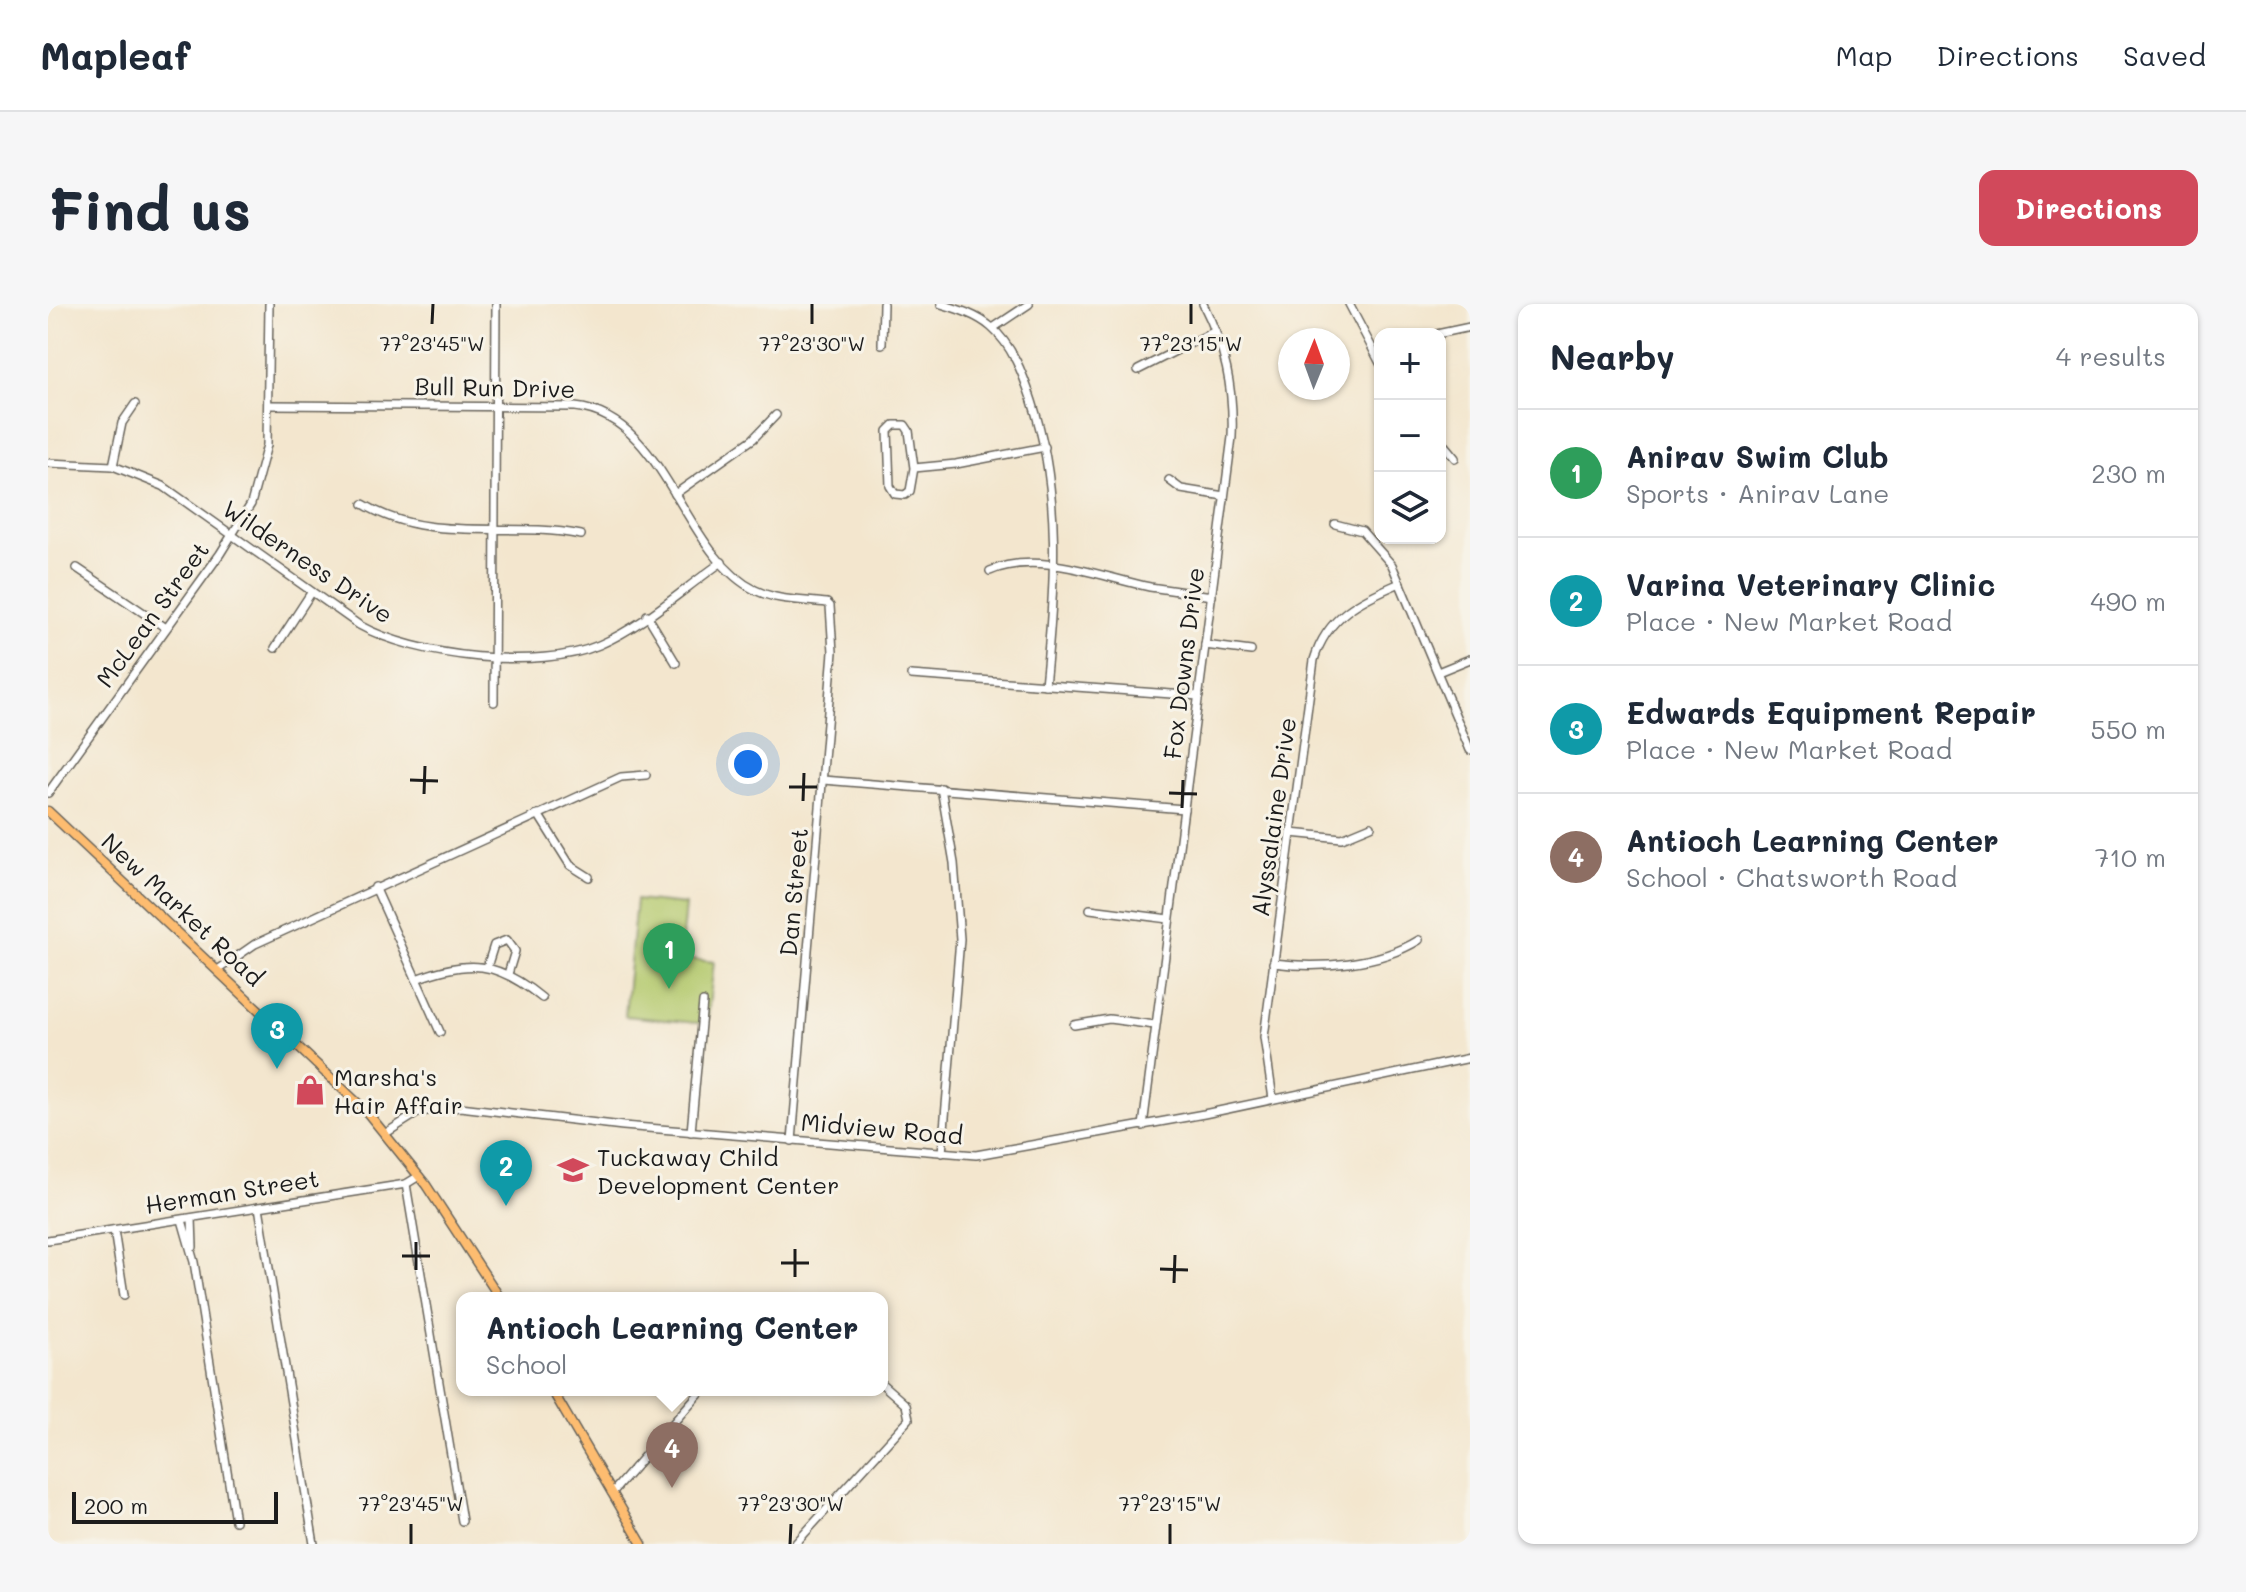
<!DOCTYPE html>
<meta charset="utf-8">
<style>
:root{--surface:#fff;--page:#f6f6f7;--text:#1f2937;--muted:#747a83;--line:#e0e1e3;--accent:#d1495b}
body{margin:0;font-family:Mali,sans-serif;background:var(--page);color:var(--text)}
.controls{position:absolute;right:24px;top:24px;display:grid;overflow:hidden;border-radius:16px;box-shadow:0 2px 6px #0004}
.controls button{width:72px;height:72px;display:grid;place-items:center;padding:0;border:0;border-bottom:2px solid var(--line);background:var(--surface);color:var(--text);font:40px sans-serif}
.compass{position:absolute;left:1230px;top:24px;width:72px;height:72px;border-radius:50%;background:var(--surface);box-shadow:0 2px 6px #0004;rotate:1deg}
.scale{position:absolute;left:24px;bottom:20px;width:206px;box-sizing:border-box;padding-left:8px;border:4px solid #1c1c1c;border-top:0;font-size:22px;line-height:28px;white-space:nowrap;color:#1c1c1c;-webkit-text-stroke:6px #f7f3e8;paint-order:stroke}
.you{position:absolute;left:700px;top:460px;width:28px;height:28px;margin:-20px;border:6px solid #fff;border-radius:50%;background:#1a73e8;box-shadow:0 0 0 12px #1a73e833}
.badge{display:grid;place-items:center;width:52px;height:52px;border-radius:50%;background:var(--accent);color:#fff;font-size:26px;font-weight:700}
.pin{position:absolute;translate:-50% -66px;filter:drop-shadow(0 2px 4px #0008)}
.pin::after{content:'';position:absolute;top:42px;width:28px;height:24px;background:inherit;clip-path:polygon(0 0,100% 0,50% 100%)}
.popup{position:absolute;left:408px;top:988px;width:432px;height:104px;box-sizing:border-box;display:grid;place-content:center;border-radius:16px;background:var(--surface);filter:drop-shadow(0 2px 6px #0005);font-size:26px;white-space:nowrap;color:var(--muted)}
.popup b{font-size:30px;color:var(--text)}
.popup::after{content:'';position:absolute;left:50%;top:100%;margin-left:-16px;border:16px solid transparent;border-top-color:var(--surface)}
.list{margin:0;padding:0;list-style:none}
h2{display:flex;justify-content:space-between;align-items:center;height:104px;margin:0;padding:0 32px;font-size:34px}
h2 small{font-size:26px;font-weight:400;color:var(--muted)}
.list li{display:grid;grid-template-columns:52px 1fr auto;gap:24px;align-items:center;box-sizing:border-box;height:128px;padding:0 32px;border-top:2px solid var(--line)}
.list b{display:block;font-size:30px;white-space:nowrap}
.list p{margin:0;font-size:26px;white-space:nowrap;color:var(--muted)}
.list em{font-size:26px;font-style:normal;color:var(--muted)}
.icon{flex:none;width:44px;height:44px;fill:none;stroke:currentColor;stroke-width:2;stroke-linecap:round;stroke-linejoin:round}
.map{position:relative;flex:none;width:1422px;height:1240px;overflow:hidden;border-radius:16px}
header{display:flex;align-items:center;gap:48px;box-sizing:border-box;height:112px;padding:0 40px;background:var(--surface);border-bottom:2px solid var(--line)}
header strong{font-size:38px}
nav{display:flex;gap:44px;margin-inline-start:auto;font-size:28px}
.intro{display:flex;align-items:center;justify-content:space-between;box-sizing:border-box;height:192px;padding:0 48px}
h1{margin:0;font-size:56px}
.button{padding:20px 36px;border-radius:16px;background:var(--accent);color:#fff;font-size:28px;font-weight:700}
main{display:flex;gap:48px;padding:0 48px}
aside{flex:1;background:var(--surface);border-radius:16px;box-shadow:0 2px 6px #0004}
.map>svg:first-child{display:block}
.green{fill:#b4c96d;stroke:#687244;stroke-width:2}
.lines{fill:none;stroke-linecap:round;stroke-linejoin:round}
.minor-casing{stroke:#67635a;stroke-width:10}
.major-casing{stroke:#67635a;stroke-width:11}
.minor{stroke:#fff;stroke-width:7}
.major{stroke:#fdbc70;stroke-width:8}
.ticks{fill:none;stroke:#1c1c1c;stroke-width:3}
.labels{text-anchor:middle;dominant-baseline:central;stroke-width:6;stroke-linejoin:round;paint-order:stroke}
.street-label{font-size:24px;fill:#1c1c1c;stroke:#f7f3e8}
.poi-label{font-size:24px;fill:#1c1c1c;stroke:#f7f3e8;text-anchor:start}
.ticks-label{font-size:20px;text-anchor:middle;fill:#1c1c1c;stroke:#f7f3e8;stroke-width:6;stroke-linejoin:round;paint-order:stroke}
</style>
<header>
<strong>Mapleaf</strong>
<nav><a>Map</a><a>Directions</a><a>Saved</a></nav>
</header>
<div class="intro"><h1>Find us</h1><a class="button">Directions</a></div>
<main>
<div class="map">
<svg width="1422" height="1240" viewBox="0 0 1422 1240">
<rect width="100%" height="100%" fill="#f7f3e8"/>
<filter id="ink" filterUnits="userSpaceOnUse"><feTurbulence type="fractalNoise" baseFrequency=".0125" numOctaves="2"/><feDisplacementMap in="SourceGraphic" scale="16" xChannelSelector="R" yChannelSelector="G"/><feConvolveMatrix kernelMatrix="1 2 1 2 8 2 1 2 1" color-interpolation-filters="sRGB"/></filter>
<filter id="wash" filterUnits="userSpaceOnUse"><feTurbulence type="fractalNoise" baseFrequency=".006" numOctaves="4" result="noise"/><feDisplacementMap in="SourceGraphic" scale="32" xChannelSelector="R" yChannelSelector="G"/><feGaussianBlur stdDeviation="1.8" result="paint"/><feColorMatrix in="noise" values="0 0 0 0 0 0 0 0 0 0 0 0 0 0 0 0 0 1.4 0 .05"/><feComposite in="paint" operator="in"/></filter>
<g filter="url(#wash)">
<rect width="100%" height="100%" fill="#f3e6ce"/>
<!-- green -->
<path class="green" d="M588 596 637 601 632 654 666 658 659 720 577 712Z"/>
</g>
<g filter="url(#ink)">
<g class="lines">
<!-- minor casing -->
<g class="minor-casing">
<g id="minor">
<path d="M893 0C910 5 929 11 943 23 964 41 975 70 984 97 1014 190 1007 285 997 381"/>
<path d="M1301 0 1332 59"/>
<path d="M945 24 981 0"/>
<path d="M1389 30 1422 23"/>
<path d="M834 40 835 0"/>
<path d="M1090 66 1167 27"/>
<path d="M221 101 527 103C618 112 634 250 707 286 729 297 755 296 779 299L782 302 785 348 744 837"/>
<path d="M1392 136 1407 154"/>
<path d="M0 159 65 162 115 182 311 321C368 353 491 367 551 341 595 322 635 285 674 258"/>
<path d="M65 162 74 119 87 100"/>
<path d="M866 164 862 187 857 191 847 190 842 182 840 127 846 121H857L861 127 866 164 908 160 997 143"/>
<path d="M1121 176 1133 185 1176 192"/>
<path d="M627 190 705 135 728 111"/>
<path d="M315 200C383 241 459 216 533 231"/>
<path d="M1287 220 1314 227 1344 261 1422 446"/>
<path d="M29 264 118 324"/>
<path d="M942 267C990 246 1053 273 1102 283 1122 286 1143 289 1164 292"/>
<path d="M599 311 628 359"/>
<path d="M1157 341 1203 347"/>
<path d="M227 344 263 289"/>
<path d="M1390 368 1422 355"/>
<path d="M863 371 1151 392"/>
<path d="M446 398 448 0"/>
<path d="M775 476 1136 505"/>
<path d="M893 484 906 559 912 635 894 849"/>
<path d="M0 489 172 250 203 200 219 141 221 0"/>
<path d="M490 510 522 561 541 573"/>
<path d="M1243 529 1294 534 1323 522"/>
<path d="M327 583 392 728"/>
<path d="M1042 605 1121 615"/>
<path d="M1225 659C1271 665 1331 661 1371 636"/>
<path d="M439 663 446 641 459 636 467 647 460 670"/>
<path d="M171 665 207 640 573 473 598 471"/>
<path d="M368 675C421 655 449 657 494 694"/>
<path d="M1026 721 1061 715 1107 721"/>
<path d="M1225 795 1216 733 1266 356C1279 312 1312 296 1352 279"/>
<path d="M1095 822 1184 133C1186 84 1177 43 1155 0"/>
<path d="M643 828 655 698"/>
<path d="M338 829 371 808 412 803 575 822 928 851 1156 810 1422 754"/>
<path d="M358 880 414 1217"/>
<path d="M211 903 266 1240"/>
<path d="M144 914 145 943"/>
<path d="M134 916 146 958 187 1217"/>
<path d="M66 926 76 991"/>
<path d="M0 936 358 880 371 872"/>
<path d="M564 1189 654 1086"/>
<path d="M747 1240 861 1115 858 1101 834 1080"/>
</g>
</g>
<!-- major casing -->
<g class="major-casing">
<g id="major">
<path d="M0 507 318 807 378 881 452 994"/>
<path d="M504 1086 594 1240"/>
</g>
</g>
<!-- minor -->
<use href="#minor" class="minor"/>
<!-- major -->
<use href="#major" class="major"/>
</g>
</g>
<!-- ticks -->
<path class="ticks" d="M384 20 385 0M764 20V0M1143 20V0M362 476 390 477M741 483H769M1121 489 1149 490M376 490 377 462M755 497 756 469M1134 504 1135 476M354 952H382M733 959H761M1112 965 1140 966M368 966V938M747 973V945M1126 979 1127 951M363 1240V1220M742 1240 743 1220M1122 1240V1220"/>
<!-- icons -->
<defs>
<g id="shop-bare" transform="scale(2.4)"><path d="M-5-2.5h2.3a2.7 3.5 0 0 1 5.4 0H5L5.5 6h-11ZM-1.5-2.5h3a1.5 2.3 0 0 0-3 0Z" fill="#d1495b" stroke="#f7f3e8" stroke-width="2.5" paint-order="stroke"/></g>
<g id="school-bare" transform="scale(2.4)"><path d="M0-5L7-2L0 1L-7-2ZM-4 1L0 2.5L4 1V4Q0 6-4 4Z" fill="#d1495b" stroke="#f7f3e8" stroke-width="2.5" paint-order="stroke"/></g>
</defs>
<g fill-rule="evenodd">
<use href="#shop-bare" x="262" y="786"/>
<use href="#school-bare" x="525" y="866"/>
</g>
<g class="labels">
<!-- street labels -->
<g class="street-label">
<text transform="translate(447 83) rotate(1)">Bull Run Drive</text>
<text transform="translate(260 257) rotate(34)">Wilderness Drive</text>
<text transform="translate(104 310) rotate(-54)">McLean Street</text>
<text transform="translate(1135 359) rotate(-83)">Fox Downs Drive</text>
<text transform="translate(1225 513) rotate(-82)">Alyssalaine Drive</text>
<text transform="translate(745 588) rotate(-85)">Dan Street</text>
<text transform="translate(135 605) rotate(43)">New Market Road</text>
<text transform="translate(834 824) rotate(5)">Midview Road</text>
<text transform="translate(184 887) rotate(-9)">Herman Street</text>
</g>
<!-- poi labels -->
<g class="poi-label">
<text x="286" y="772">Marsha's<tspan x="286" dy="28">Hair Affair</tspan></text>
<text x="549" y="852">Tuckaway Child<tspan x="549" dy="28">Development Center</tspan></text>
</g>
</g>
<g class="ticks-label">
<text x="384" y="47">77°23'45"W</text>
<text x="764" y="47">77°23'30"W</text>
<text x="1143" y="47">77°23'15"W</text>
<text x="363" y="1207">77°23'45"W</text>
<text x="743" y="1207">77°23'30"W</text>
<text x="1122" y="1207">77°23'15"W</text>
</g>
</svg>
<div class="controls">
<button>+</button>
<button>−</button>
<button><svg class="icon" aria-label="layers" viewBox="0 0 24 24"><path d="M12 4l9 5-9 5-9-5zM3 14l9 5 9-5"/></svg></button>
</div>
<svg class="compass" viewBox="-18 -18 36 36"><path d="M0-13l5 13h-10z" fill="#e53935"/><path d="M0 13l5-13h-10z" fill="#747a83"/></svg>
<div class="scale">200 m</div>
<div class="you"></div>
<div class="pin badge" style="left:621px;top:685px;background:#2e9e5b">1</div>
<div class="pin badge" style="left:458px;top:902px;background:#0f9aa8">2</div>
<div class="pin badge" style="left:229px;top:765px;background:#0f9aa8">3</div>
<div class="pin badge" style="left:624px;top:1184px;background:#8d6e63">4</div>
<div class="popup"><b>Antioch Learning Center</b>School</div>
</div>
<aside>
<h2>Nearby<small>4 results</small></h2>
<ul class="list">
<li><span class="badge" style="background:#2e9e5b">1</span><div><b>Anirav Swim Club</b><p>Sports · Anirav Lane</p></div><em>230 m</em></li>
<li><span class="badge" style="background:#0f9aa8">2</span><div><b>Varina Veterinary Clinic</b><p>Place · New Market Road</p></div><em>490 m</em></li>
<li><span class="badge" style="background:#0f9aa8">3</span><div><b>Edwards Equipment Repair</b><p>Place · New Market Road</p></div><em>550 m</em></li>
<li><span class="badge" style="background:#8d6e63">4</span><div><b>Antioch Learning Center</b><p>School · Chatsworth Road</p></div><em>710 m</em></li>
</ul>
</aside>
</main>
